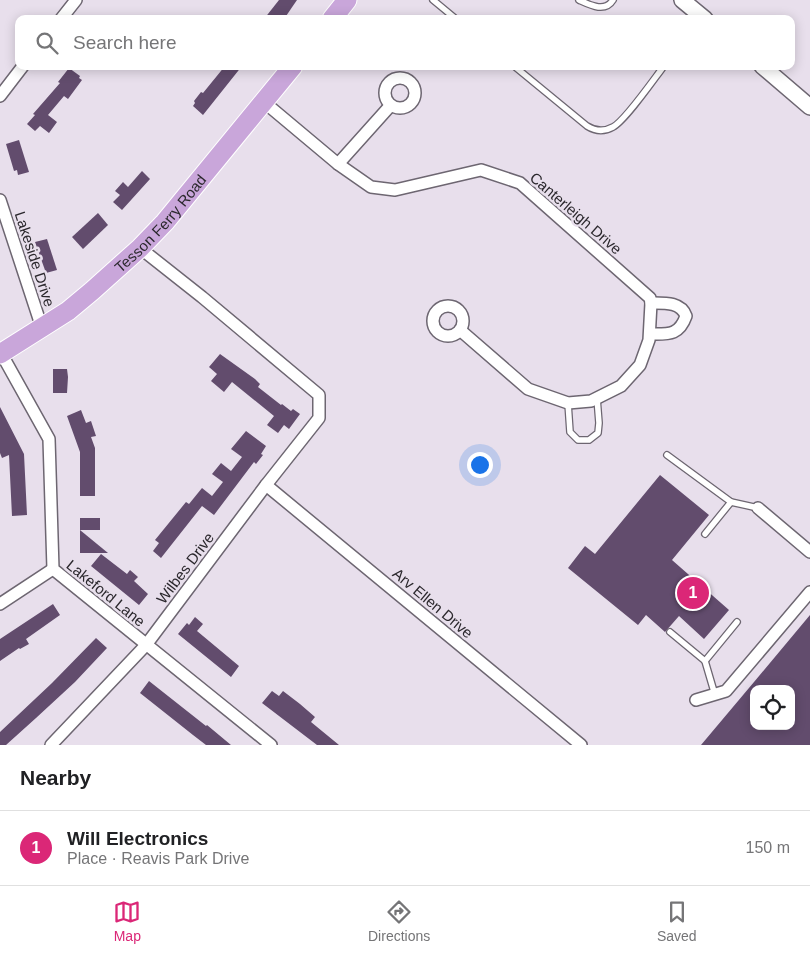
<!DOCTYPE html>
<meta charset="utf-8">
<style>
:root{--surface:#fff;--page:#f2f2f2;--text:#202124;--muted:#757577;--line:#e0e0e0;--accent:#db2777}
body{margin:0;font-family:Helvetica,sans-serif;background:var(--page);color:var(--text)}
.controls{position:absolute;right:15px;bottom:15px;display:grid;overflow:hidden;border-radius:10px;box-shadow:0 2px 12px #0003}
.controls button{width:45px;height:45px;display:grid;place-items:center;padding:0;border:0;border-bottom:1px solid var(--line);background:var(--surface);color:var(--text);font:25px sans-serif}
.you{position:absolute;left:479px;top:464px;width:18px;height:18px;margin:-12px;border:4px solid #fff;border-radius:50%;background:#1a73e8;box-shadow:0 0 0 8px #1a73e833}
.badge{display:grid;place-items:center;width:32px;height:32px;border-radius:50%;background:var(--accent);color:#fff;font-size:16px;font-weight:700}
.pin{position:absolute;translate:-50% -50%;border:2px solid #fff;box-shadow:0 1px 5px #0006}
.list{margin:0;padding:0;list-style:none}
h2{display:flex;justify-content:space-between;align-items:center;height:65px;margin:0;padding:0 20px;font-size:21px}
h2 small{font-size:16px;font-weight:400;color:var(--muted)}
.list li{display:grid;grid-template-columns:32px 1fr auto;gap:15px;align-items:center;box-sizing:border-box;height:75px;padding:0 20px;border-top:1px solid var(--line)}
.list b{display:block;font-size:19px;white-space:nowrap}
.list p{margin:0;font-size:16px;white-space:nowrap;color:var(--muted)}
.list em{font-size:16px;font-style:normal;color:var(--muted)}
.icon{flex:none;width:28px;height:28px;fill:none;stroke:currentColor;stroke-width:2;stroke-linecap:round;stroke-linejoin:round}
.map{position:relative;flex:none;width:810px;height:745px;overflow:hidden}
.search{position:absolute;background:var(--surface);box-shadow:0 2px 12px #0003;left:15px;right:15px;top:15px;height:55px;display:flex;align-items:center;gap:12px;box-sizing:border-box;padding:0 18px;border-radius:10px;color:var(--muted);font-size:19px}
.sheet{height:140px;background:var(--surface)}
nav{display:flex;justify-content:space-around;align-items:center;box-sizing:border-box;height:70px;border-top:1px solid var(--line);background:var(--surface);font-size:14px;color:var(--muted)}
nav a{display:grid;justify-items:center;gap:2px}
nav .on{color:var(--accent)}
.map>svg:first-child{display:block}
.building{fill:#624c6d;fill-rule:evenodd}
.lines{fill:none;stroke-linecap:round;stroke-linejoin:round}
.service-casing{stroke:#6d6671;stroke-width:8}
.minor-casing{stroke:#6d6671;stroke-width:14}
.tertiary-casing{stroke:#6d6671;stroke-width:18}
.primary-casing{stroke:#fff;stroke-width:21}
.service{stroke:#fff;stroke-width:5.5}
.minor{stroke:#fff;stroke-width:11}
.tertiary{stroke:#fff;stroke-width:15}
.primary{stroke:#c9a6da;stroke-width:19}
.labels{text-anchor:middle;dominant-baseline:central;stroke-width:5;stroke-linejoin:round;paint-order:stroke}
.street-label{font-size:15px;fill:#2b282d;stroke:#e8dfec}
</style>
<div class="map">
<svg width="810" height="745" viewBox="0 0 810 745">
<rect width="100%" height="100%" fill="#e8dfec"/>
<!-- building -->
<g class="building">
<path d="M279 0H297L284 19H264Z"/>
<path d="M225 66H242L203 115 193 106 195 103 194 101 201 92 203 93Z"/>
<path d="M69 68 80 76 79 78 82 80 68 99 64 96 48 115 57 122 49 133 40 126 35 131 27 124 35 115 33 114 60 83 58 82Z"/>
<path d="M19 140 29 172 18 175 17 170 14 171 6 144Z"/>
<path d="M142 171 150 179 122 210 113 202 120 195 115 191 123 182 128 187Z"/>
<path d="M98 213 108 225 83 249 72 237Z"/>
<path d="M47 239 57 270 46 273 35 242Z"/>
<path d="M220 354 255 379 260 384 258 387 281 405 282 404 291 411 293 409 300 414 289 429 284 425 278 433 267 425 274 416 232 382 224 392 211 381 217 374 209 367Z"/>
<path d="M53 369H67L68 377 67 393H53Z"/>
<path d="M0 407 24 454 27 515 12 516 9 455 2 458 0 453Z"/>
<path d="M81 410 86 423 91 421 96 436 91 437 95 448V496H80V452L67 416Z"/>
<path d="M246 431 266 446 261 454 263 455 256 464 254 462 214 515 202 506 161 558 153 551 159 543 155 540 186 502 189 504 202 488 212 496 223 482 212 474 221 463 231 471 242 457 231 449Z"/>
<path d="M660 475 709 515 672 560 729 610 704 639 679 616 665 632 646 615 638 625 568 568 585 546 595 554Z"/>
<rect x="80" y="518" width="20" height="12"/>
<path d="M80 530 108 553H80Z"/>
<path d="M101 554 127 574 130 570 138 577 134 581 148 594 139 605 91 566Z"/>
<path d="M53 604 60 615 26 639 29 644 20 649 19 648 0 661V639Z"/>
<path d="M810 615V745H701L754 682ZM754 689H791V726H754Z"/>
<path d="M195 617 203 624 197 631 239 666 231 677 178 634 187 623 189 625Z"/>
<path d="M96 638 107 648 75 682 36 718 6 745H0V732L52 683Z"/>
<path d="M149 681 206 726 207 725 231 745H206L193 735 140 693Z"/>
<path d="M272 691 279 696 283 691 300 704 315 717 311 722 339 745H317L262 703Z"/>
</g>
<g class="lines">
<!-- service casing -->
<g class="service-casing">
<g id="service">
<path d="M433 0 456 19"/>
<path d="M579 0C590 5 605 13 613 0"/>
<path d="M514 66 587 126C595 131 604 132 613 127 625 121 654 79 664 66"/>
<path d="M568 403 570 432 578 440H589L598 433 599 423 597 398"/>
<path d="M667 455 731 502 758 508"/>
<path d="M705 534 731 502"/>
<path d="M670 632 705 661 715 695"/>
<path d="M705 661 737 622"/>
</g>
</g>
<!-- minor casing -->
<g class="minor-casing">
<g id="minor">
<path d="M61 19 76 0"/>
<circle cx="400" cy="93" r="15"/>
<path d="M0 96 23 66"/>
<path d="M264 102 338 164 371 187 395 190 481 170 520 183 650 298 651 303 649 340 640 365 621 386 591 401 568 403 528 389 460 330"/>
<path d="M338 164 390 106"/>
<path d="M0 200 42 328"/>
<circle cx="448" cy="321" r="15"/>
<path d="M650 334C668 334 679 336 686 316 681 302 665 303 651 303"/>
<path d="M1 353 49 439 53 569 271 745"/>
<path d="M266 485 581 745"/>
<path d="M758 508 810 552"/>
<path d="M0 604 53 569"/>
<path d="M696 700 726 691 810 592"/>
<path d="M51 745 146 645 266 485 319 418V395L202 297 140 248"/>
</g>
</g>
<!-- tertiary casing -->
<g class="tertiary-casing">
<g id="tertiary">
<path d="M682 0 705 19"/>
<path d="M762 66 810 107"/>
</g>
</g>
<!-- primary casing -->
<g class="primary-casing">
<g id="primary">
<path d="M332 19 347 0"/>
<path id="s1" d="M0 354 68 311 92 291 140 248 165 222 293 66"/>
</g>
</g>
<!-- service -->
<use href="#service" class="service"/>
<!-- minor -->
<use href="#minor" class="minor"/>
<!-- tertiary -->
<use href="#tertiary" class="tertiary"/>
<!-- primary -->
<use href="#primary" class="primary"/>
</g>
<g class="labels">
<!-- street labels -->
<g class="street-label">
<text transform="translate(576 213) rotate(41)">Canterleigh Drive</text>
<text stroke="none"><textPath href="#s1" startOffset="208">Tesson Ferry Road</textPath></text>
<text transform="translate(35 259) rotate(72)">Lakeside Drive</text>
<text transform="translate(185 568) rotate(-53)">Wilbes Drive</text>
<text transform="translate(106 593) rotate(39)">Lakeford Lane</text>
<text transform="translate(433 603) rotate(40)">Arv Ellen Drive</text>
</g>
</g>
</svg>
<div class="controls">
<button><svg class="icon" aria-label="locate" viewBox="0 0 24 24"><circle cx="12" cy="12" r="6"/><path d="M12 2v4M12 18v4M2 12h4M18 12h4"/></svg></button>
</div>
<div class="you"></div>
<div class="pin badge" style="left:693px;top:593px">1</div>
<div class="search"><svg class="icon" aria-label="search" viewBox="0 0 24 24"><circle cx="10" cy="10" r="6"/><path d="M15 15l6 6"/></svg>Search here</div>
</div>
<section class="sheet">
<h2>Nearby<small></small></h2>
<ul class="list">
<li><span class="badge">1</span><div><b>Will Electronics</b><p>Place · Reavis Park Drive</p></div><em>150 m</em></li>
</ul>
</section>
<nav>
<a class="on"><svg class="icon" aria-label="map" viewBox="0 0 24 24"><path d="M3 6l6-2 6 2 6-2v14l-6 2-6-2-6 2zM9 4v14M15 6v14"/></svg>Map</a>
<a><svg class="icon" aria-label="directions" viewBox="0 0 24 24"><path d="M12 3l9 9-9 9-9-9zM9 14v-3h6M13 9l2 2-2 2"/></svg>Directions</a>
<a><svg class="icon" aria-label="saved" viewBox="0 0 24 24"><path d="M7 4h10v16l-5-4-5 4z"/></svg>Saved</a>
</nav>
